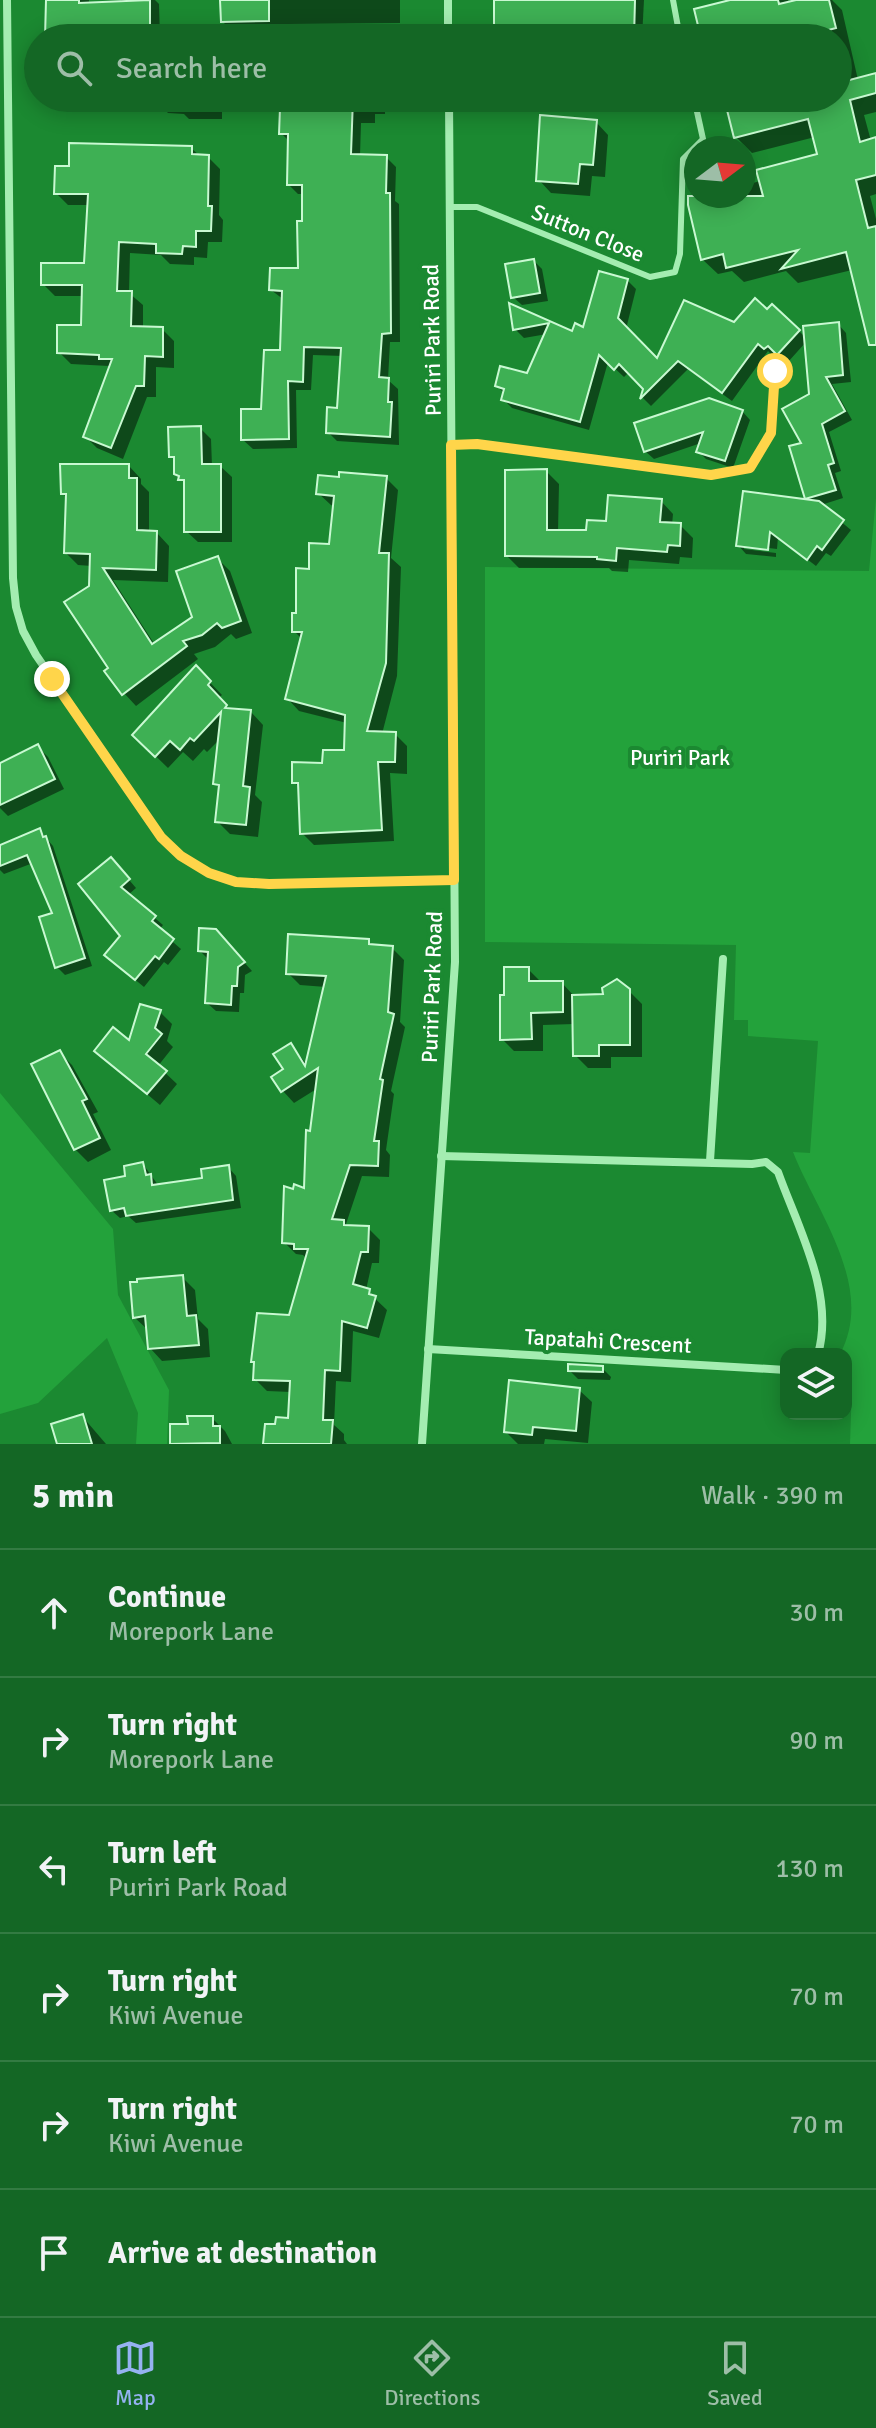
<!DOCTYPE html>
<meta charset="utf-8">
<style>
:root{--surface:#146725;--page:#1d6d2d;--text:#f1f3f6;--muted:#9dbea7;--line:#337b42;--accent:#95b2f1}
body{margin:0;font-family:Signika,sans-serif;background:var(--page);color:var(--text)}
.controls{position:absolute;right:24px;bottom:24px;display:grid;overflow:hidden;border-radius:16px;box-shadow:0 4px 20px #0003}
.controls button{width:72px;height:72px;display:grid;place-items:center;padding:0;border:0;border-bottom:2px solid var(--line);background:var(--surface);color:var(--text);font:40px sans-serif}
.compass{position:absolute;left:684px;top:136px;width:72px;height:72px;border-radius:50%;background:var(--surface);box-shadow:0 4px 20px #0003;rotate:74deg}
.stop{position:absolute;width:24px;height:24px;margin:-18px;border:6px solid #ffd54a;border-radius:50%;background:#fff}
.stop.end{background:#ffd54a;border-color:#fff;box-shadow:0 2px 8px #0008}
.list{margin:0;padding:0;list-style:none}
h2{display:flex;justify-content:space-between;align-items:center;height:104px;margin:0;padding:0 32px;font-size:34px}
h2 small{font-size:26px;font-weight:400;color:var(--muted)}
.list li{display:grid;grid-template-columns:52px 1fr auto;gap:24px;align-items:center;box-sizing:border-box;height:128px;padding:0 32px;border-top:2px solid var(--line)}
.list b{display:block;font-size:30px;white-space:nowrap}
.list p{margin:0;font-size:26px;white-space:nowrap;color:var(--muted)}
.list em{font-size:26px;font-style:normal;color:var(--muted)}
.icon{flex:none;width:44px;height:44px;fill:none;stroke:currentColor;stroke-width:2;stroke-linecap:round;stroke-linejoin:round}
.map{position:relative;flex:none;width:876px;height:1444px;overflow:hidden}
.search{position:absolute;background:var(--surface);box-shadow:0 4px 20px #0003;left:24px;right:24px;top:24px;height:88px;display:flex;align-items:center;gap:20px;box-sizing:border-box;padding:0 28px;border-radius:44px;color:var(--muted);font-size:30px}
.sheet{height:872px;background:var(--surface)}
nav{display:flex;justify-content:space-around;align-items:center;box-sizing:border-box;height:112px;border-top:2px solid var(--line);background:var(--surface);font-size:22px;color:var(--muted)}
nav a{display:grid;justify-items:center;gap:4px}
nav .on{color:var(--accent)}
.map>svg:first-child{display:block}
.green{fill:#23a23b}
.shadow{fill:#0007}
.building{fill:#3eb054;stroke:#c9f9d2;stroke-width:2}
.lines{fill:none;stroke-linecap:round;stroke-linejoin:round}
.lane{stroke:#a4edb1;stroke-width:6}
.street{stroke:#a4edb1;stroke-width:8}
.route{stroke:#ffd54a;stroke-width:10}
.labels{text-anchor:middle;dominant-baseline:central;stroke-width:8;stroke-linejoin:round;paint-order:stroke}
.street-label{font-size:22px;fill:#fff;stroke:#1b8931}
.park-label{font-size:22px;fill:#fff;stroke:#1b8931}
</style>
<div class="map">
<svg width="876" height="1444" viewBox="0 0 876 1444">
<rect width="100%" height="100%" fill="#1b8931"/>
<!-- green -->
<g class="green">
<path d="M876 498V1444H850L852 1383 846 1382V1354H840C876 1287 817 1213 793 1152L810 1153 818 1041 748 1036V1020H734L736 945 485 942V567L869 571Z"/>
<path d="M0 1093 113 1229 118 1295 169 1390 167 1444H136L138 1413 107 1338 38 1403 0 1414Z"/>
</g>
<!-- shadow -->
<g class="shadow">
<path d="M48 0H89V5L121 4V0H155L159 4 160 38H47Z"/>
<path d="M222 0H400V23L288 24V31L234 33 223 22Z"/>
<path d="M496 0H644L642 38H496Z"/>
<path d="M738 0H788L789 4 804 0H832L842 10 858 80 876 75V112L864 115 871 141 876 140V194L870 196 876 219V328L852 270 798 283 786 271 744 282 732 271 718 274 702 259 698 196H744V185L761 181 819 155 815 137 752 153 736 137 750 106 748 98H838V38H703Z"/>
<path d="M160 98H222V119H189L184 114 168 113 160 105Z"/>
<path d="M318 98H385V114H375V123H361L360 156 386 157 396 167 395 201 399 204 400 342H390L388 380 398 389 399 445 337 441 328 432 339 410 343 356 313 355 311 390H296L297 448 253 449 243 440 262 411 282 353 283 299 271 290 300 270 304 194H298L289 185 290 142 281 133 318 111Z"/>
<path d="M596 122 608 135 605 177 592 176 590 196 551 193 539 180Z"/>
<path d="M191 148 200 156 208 157 220 169 219 215 223 220 222 242H208L207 258 194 257V265L170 264 161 255 130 253 129 293 143 305V329H162L174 341V368L156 367V397H147L123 459 97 448 85 436 111 368 109 366 71 364 59 352 83 327V296H55L43 284 86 265 89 205H68L56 193 71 168Z"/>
<path d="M534 261 542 269 548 301 522 305 513 297Z"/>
<path d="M627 280 636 289 626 329 658 361 734 325 799 331 806 338 838 324 846 333 851 382 832 384 852 420 829 432 841 471 835 473 843 498 821 505 851 530 831 556 826 553 816 566 778 537 777 549 744 545V549L776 553V557L746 554 738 545 811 502 807 498 804 444 811 395 806 342 788 362 778 353 774 357 768 351 732 401 688 369 651 406 643 398 645 388 629 372 624 377 608 362 589 430 512 408 503 399 505 394 497 386 528 376 547 334 524 338 515 329 511 307 573 333 584 329Z"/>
<path d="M742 411 750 420 733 468 706 459 698 451 701 443 654 459 645 451Z"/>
<path d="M200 428 211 439 212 466H220L232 477V542H198L186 531V484L181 479 176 461 171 456Z"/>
<path d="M129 466 141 479V484L149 492V533H157L169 546 168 582 113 580 155 645 194 617 217 558 230 571 252 633 236 639 231 634 215 647 194 654 198 659 136 706 124 693 111 669 91 587 92 566 78 565 66 553 68 499 63 494Z"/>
<path d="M546 471 559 484 558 532H588L661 501 673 514 672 525H680L693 538 692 558 680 557 679 564 629 560 628 572 612 571 609 568H519L507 556Z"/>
<path d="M386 478 398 490 391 558 401 567 397 676 382 734H395L407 746V774L390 773 394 841 314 845 302 833 300 788 294 782 346 752 347 723 299 711 287 698 302 639 294 631 298 615 311 571 331 546 335 506 331 505 318 493Z"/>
<path d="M196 668 222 695 218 698 230 710 251 712 263 725 255 795 262 802 258 837 230 834 217 821 220 789 215 783 220 739 207 752 204 749 193 761 183 752 168 768 134 735Z"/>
<path d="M38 747 48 757 64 789 8 816 0 808V765Z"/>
<path d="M40 831 53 846 92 966 65 975 57 967 54 914 33 863 4 874 0 870V847Z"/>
<path d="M119 868 136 888 128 895 163 925 159 930 181 949 168 965 164 962 144 987 115 963 123 936Z"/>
<path d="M224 940 252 971 245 975 244 993H240L239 1012 216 1011 207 1003 208 959 200 951Z"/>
<path d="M368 941 373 946 392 948 404 960 400 1022 405 1027 391 1091 394 1094 386 1150 390 1155 389 1177 362 1176 346 1224 348 1227 368 1228 380 1240 379 1263H372L366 1290 387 1310 379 1338 353 1331 351 1382 336 1381 334 1425 344 1434V1440L347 1444H265L277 1427 290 1420 291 1392 267 1391 255 1379 291 1317 307 1259 303 1255 296 1254 284 1242 306 1191 318 1088 294 1103 283 1091 291 1045 308 1066 326 987 300 985 288 973Z"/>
<path d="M528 969 541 982 562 983 575 997 605 996 629 991 642 1004V1057H611V1068H588L575 1055 574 1024 543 1025V1051H514L502 1039 506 997Z"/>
<path d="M160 1012 172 1024 167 1041 173 1047 158 1066 177 1084 160 1105 109 1062Z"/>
<path d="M59 1052 72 1065 98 1112 93 1114 111 1150 88 1162 75 1149Z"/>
<path d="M143 1164 158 1185 204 1180 228 1167 236 1176 241 1208 136 1223 128 1216 120 1218 111 1210 128 1178Z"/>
<path d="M182 1277 195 1290 198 1319 208 1329 210 1357 162 1361 150 1348 148 1330 134 1317Z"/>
<path d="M602 1368 611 1377 610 1380 578 1379 570 1371Z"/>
<path d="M579 1390 592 1402 588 1443 545 1439 544 1444H518L506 1432Z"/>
<path d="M82 1416 106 1444H56L53 1425Z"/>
<path d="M212 1418 225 1431 232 1444H172V1426H190Z"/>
</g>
<!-- building -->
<g class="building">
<path d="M46 0H79V3L150 0V38H45Z"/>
<path d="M220 0H269V21L221 22Z"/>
<path d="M494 0H635L634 38H494Z"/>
<path d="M730 0H778L779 4 796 0H829L836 28 798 38H701L694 9Z"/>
<path d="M876 73V93L850 100 860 142 876 137V175L856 180 868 228 876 226V345H869L846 252 781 269 798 250 726 268 723 254 701 260 688 205V196H763L756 170 817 154 808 119 734 138 727 110 747 104 746 98H838V83Z"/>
<path d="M319 98H353L351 154 387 155 386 193H390L391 333 382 334 379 377 389 378 388 402H392L390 437 326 433 327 407 337 408 341 348 304 347 303 382 288 381 289 439 241 440V409H261L264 350H280L282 291 269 290 270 268H298L297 221H302V185H287L288 134H279L280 108 319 109Z"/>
<path d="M540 115 597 120 593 165 580 164 578 184 536 181Z"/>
<path d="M69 143 192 146V154L209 155 208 206H212L211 231H196V247L183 246 182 254 156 253V244L119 242 117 291H132L131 326 163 327V357L145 356 144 386H136L111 448 83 437 112 359H99V355L57 353V325H81L82 285H41V263H84L88 194H54L55 166H69Z"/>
<path d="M534 259 540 293 511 298 505 264Z"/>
<path d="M599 271 628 279 618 318 657 358 684 300 734 322 755 298 767 309 772 304 800 330 777 355 768 346 764 349 758 344 722 393 678 361 640 399 643 389 619 364 614 370 599 355 580 422 501 400 504 389 495 386 500 366 527 373 549 323 513 330 509 303 572 331 575 323 583 327Z"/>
<path d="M839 322 843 375 826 377 845 411 822 424 834 463 828 465 836 490 805 499 789 446 801 443 782 409 809 394 803 326Z"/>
<path d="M709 398 743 410 725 461 696 452 703 432 644 452 634 423Z"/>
<path d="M201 426 202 464H221V532H184V480H178L179 476 174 474V457H169L168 427Z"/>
<path d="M60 464H129V478H137V530L157 531 156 570 103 568 152 644 192 617 176 571 218 556 241 621 222 628 217 623 202 635 183 641 187 646 122 695 104 671 108 668 64 602 89 586 90 554 64 553 66 494H61Z"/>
<path d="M547 469V530H586L587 520 606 521 608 495 662 499 660 522 681 523 680 546 668 545 667 552 617 548 616 561 597 559V557L505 556V470Z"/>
<path d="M339 472 387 476 379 553H389L386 663 367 731 396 732 395 762H378L382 830 300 834 298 783H292V762L322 763 323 750H344L345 715 285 699 302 632H292V613H296V568L309 569V543L329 544 334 496 316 494 318 475 339 477Z"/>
<path d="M743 491 819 501 844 520 822 550 817 546 807 560 770 532 768 550 736 546Z"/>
<path d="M196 665 211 681 208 685 227 705 225 708 251 710 243 786 250 787 246 825 215 822 219 785 213 784 221 712 194 741 190 738 180 750 170 741 155 757 132 735Z"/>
<path d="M38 744 55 779 0 805V763Z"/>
<path d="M40 828 43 837 46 836 85 958 55 968 39 917 52 913 27 855 0 866V845Z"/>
<path d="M111 857 130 879 121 887 156 916 152 921 174 939 159 959 155 956 135 980 104 955 120 936 78 884Z"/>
<path d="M199 928 216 929 245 962 238 967 237 986H232L231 1005 205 1003 208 952 198 951Z"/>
<path d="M288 934 369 939V944L393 946 388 1012 394 1014 380 1079 383 1080 374 1141H379L378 1166 350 1165 332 1219 344 1220V1225L369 1226 368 1252H361L353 1284 370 1289 369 1294 376 1296 367 1328 342 1321 340 1371 325 1370 323 1420H333L331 1444H263L265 1424H275L276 1417 288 1418 290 1381 253 1380 254 1362H251L257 1313 289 1315 308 1249H294V1244L282 1243 284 1186 293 1189 294 1184 304 1188 306 1130 310 1131 318 1068 281 1092 271 1077 283 1069 273 1054 291 1043 305 1066 326 976 286 974Z"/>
<path d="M504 967H529V981H563V1012L531 1013 532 1039 500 1040V995H504Z"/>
<path d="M617 979 630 989V1045H599V1056H573L572 995 603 994 602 988Z"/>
<path d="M140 1004 161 1010 155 1028 162 1034 146 1054 167 1071 147 1094 94 1051 113 1027 129 1040Z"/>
<path d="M60 1050 87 1099 82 1101 100 1138 74 1150 31 1064Z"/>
<path d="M143 1162 146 1175 151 1174 152 1185 202 1178 201 1169 229 1165 233 1200 126 1216 124 1208 110 1211 104 1180 125 1176 124 1166Z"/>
<path d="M183 1275 187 1316 196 1315 199 1345 148 1349 145 1316 133 1318 130 1282H137V1279Z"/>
<path d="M568 1364 603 1366V1372L568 1371Z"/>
<path d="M509 1380 580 1388 576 1431 533 1427 532 1435 504 1432Z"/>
<path d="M83 1414 92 1444H57L51 1424Z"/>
<path d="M187 1416H213V1426H220V1443L170 1444V1424H188Z"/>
</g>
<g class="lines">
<!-- lane -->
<g class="lane">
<path d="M673 0 680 38"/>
<path d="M449 207H477L650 277 675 272 680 254 683 159 703 139 694 98"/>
</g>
<!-- street -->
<g class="street">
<path d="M7 0 13 578 16 607 23 631 36 655 161 837 181 856 209 873 236 882 269 884 454 880"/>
<path d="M448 0V38"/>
<path d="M451 445 477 444 711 475 750 468 771 433 775 371"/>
<path d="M441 1156 752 1164 766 1162 778 1172C798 1228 835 1294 818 1354"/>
<path d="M710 1161 723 959"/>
<path d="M428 1349 786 1370"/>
<path d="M422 1444 455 962 449 98"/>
</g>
</g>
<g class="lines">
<!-- route -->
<path class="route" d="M52 679 161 837 181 856 209 873 236 882 269 884 454 880 451 445 477 444 711 475 750 468 771 433 775 371"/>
</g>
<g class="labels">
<!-- street labels -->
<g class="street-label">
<text transform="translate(588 233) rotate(22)">Sutton Close</text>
<text transform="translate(432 340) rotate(-91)">Puriri Park Road</text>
<text transform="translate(432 987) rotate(-88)">Puriri Park Road</text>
<text transform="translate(608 1341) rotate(3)">Tapatahi Crescent</text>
</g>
<!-- park labels -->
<g class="park-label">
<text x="680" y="757">Puriri Park</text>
</g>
</g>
</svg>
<div class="controls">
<button><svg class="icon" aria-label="layers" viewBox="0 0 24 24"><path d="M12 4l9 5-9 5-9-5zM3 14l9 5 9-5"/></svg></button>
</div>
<svg class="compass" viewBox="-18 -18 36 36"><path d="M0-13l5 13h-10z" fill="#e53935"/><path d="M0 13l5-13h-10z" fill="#9dbea7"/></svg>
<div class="stop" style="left:775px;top:371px"></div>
<div class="stop end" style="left:52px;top:679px"></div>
<div class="search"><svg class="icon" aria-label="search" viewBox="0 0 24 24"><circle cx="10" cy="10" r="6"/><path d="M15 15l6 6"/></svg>Search here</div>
</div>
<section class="sheet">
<h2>5 min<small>Walk · 390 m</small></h2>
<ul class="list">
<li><svg class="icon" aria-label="ahead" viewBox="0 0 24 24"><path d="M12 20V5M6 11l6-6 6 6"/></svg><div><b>Continue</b><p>Morepork Lane</p></div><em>30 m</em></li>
<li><svg class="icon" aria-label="right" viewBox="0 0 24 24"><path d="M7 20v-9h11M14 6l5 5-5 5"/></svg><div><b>Turn right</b><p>Morepork Lane</p></div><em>90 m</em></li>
<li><svg class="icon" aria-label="left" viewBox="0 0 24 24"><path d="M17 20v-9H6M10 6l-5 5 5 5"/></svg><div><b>Turn left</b><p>Puriri Park Road</p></div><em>130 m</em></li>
<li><svg class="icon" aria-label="right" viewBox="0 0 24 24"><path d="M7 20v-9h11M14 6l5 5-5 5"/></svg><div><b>Turn right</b><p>Kiwi Avenue</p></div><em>70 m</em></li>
<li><svg class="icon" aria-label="right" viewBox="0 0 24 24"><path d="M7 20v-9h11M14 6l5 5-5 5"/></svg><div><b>Turn right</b><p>Kiwi Avenue</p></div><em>70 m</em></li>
<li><svg class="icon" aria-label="arrive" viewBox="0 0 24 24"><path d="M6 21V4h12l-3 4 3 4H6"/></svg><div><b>Arrive at destination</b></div></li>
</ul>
</section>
<nav>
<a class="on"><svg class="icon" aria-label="map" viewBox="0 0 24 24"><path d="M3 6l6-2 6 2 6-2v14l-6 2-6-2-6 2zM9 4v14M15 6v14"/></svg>Map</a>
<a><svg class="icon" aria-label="directions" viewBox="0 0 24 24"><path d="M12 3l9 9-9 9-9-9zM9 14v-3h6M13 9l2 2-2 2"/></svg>Directions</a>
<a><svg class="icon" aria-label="saved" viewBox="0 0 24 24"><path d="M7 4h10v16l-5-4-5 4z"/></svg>Saved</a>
</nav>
